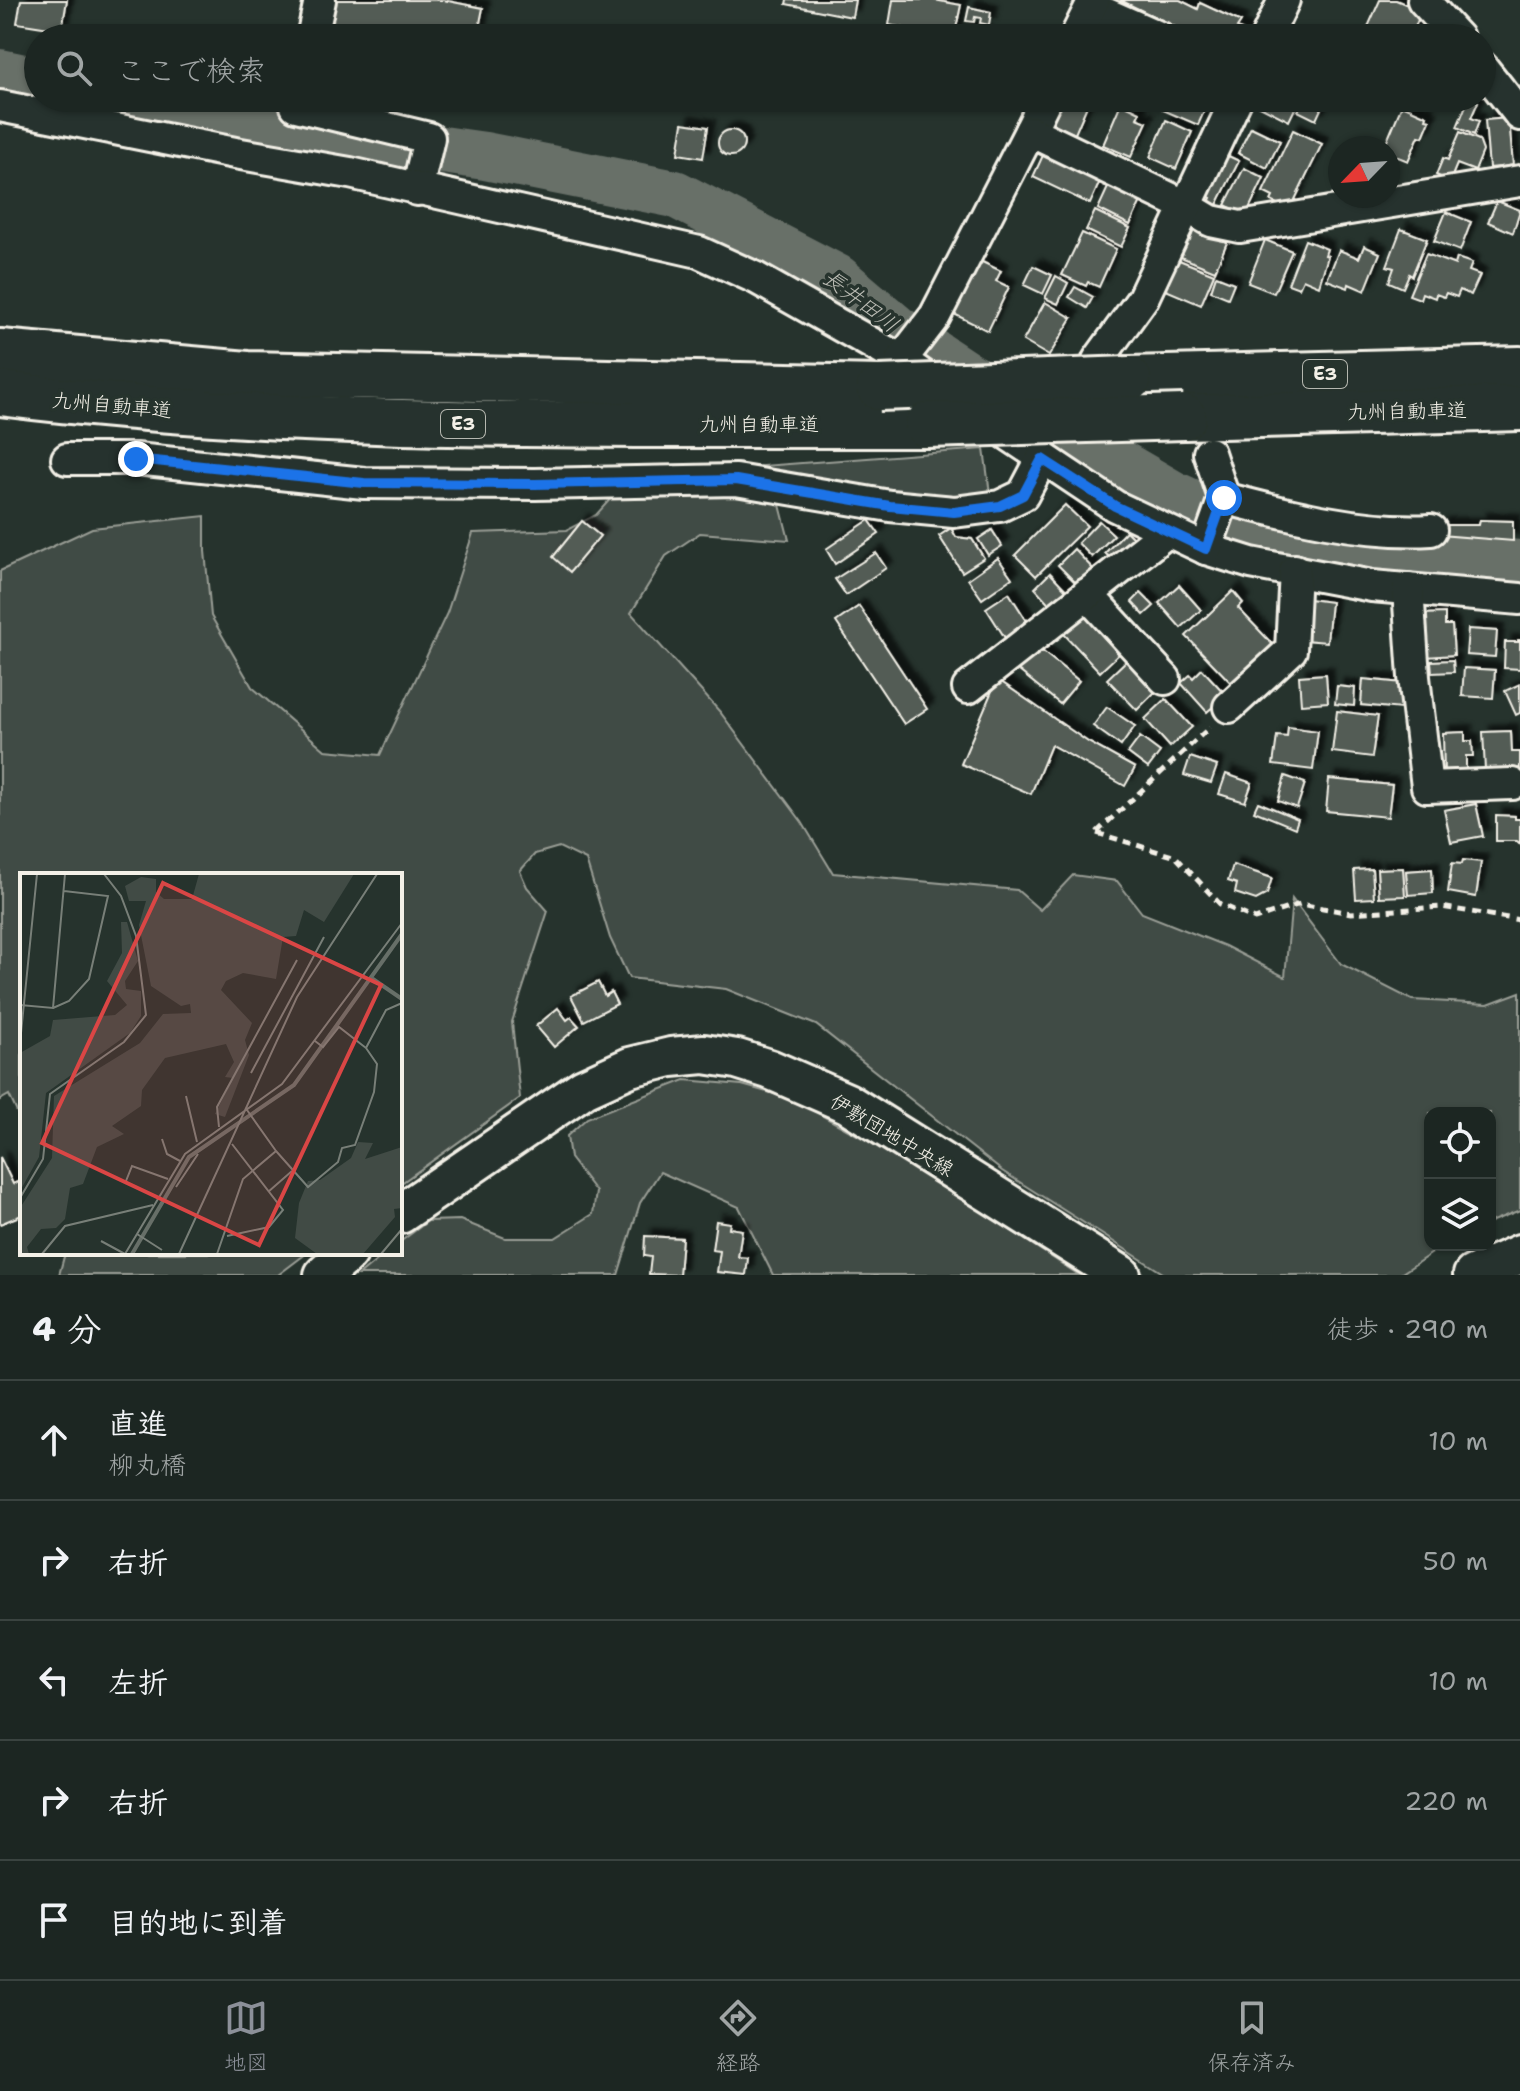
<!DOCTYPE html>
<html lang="ja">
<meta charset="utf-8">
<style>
:root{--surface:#1c2622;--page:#252e2a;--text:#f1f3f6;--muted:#a0a5a5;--line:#3a4340;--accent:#8c9099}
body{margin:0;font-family:"Shantell Sans","Klee One",sans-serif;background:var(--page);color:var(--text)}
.controls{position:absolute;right:24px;bottom:24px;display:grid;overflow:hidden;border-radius:16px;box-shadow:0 2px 6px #0004}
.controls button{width:72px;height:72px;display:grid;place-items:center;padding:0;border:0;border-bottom:2px solid var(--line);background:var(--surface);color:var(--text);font:40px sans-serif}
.compass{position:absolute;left:1328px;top:136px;width:72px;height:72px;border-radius:50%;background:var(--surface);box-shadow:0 2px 6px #0004;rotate:245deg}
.stop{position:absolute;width:24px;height:24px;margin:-18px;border:6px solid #1a73e8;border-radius:50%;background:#fff}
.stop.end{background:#1a73e8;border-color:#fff;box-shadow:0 2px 8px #0008}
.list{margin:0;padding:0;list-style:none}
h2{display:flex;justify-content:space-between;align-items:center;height:104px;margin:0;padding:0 32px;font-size:34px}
h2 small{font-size:26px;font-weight:400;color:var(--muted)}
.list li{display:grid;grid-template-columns:52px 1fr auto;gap:24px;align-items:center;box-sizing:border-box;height:120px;padding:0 32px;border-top:2px solid var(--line)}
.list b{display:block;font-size:30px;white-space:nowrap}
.list p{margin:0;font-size:26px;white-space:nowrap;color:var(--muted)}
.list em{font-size:26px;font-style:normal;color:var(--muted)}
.icon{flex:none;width:44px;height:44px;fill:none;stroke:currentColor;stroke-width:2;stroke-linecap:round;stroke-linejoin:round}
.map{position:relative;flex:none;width:1520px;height:1275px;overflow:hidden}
.search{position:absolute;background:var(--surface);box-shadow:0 2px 6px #0004;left:24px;right:24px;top:24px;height:88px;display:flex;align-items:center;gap:20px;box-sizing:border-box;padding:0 28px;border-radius:44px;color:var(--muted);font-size:30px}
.sheet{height:704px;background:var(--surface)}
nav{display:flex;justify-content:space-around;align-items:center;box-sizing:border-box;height:112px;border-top:2px solid var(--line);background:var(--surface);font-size:22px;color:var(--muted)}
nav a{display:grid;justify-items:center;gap:4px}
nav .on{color:var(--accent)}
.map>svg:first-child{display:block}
.green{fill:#414b45;stroke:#9a9e96;stroke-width:2}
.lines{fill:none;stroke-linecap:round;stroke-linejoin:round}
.river{stroke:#676f68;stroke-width:48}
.building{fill:#525c55;stroke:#f4f1e8;stroke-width:2;filter:url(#shadow)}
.minor-casing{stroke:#f4f1e8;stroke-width:36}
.tertiary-casing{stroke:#f4f1e8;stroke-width:44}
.motorway-casing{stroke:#f4f1e8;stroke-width:50}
.path{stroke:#f4f1e8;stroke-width:5;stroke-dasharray:8 6;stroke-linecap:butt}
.minor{stroke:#26332d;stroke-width:30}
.tertiary{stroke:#26332d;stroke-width:38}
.motorway{stroke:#26332d;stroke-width:44}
.motorway-bridge-casing{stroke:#f4f1e8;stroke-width:50;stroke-linecap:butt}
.motorway-bridge{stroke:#26332d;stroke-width:44}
.route{stroke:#1a73e8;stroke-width:10}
.labels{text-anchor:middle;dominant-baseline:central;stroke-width:7;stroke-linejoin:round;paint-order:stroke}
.shield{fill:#26332d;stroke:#b6b8b0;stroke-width:2}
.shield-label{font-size:18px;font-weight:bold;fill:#f4f1e8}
.street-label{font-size:20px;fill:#f4f1e8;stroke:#26332d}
.water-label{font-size:22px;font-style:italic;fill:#bcbdb5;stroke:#26332d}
.inset-river{fill:none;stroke:#676f68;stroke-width:4}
.inset-road{fill:none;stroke:#787f78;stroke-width:2}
.view{fill:#da4645;fill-opacity:0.15;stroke:#da4645;stroke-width:4}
.inset-edge{fill:none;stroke:#f4f1e8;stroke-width:4}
</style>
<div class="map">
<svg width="1520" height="1275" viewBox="0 0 1520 1275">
<defs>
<filter id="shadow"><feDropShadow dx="7" dy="-7" stdDeviation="2" flood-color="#0009"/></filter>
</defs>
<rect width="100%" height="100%" fill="#26332d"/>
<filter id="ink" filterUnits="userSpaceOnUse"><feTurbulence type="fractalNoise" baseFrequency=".0125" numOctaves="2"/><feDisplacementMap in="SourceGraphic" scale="16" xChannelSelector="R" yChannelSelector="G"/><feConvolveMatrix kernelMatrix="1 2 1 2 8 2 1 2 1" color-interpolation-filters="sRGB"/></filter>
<g filter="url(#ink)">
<!-- green -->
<g class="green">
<path d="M984 449 992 509 778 497 789 540 700 533 666 556 631 613 720 712 802 822 833 873 1017 890 1040 910 1073 875 1117 881 1142 913 1225 946 1285 977 1292 899 1341 964 1412 1000 1488 1004 1520 992V1210L1490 1222V1113H1430V1245H1444L1399 1275H1166L1002 1171 816 1025 726 989 629 978 610 938 586 860 559 847 535 854 520 871 527 887 548 911 512 1022 520 1098 400 1184V875H22V1123L9 1095 0 1100V571L92 528 205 516V551L211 616 252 687 325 750 380 755 447 613 473 533 567 530 596 515 631 476Z"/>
<path d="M685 1080 742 1085 792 1099 909 1164 1079 1275H773L739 1207 660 1172 640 1203 618 1275H359L386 1253H400V1242L428 1221 460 1220 505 1238H555L593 1214 596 1192 570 1158 567 1136 587 1118Z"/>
<path d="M65 1253H307L278 1275H59Z"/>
</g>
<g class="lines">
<!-- river -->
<g class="river">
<path d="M0 73 38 81"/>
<path d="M125 98 251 123 485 156 675 194 837 278 897 329 965 374 1172 494 1257 533 1405 556 1520 564"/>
</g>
</g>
<!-- building -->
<g class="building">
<path d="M21 0H67L62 30 17 23Z"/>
<path d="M332 0H443L483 8 477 38H325Z"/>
<path d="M787 0H855L852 17 786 4Z"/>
<path d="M893 0H934L961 5 954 38 889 25Z"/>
<path d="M1120 0H1180L1198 9 1200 3 1241 22 1237 28 1248 33 1246 38H1198Z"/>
<path d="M1380 0H1396L1422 11 1410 38H1363Z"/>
<path d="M969 7 991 12 989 25 980 23 981 18 975 17 974 22 966 21Z"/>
<path d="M963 28 985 33 984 38H962Z"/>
<path d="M1062 98H1083L1089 101 1075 134 1050 123Z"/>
<path d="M1169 98H1210L1198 125 1163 110Z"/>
<path d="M1254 98H1300L1289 121 1252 102Z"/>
<path d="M1305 98 1325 100 1316 120 1298 111Z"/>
<path d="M1469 98 1478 102 1471 118 1479 121 1474 135 1457 127Z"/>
<path d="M1121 103 1140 112 1137 118 1147 122 1131 157 1103 145Z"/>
<path d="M1402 105 1427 116 1426 119 1430 120 1423 137 1419 136 1408 161 1388 153V148H1384Z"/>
<path d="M1509 118 1513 166 1489 168 1485 120Z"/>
<path d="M1166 120 1192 132 1176 169 1150 157Z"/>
<path d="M683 123 708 127 703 158 678 154Z"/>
<path d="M1251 127 1280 141 1267 168 1238 153Z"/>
<path d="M1293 130 1322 144 1290 210 1271 201 1273 197 1263 192Z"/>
<circle cx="731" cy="143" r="13"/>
<path d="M1460 132 1479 140 1483 151 1475 171 1457 164 1450 181 1436 175 1443 158 1448 160Z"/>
<path d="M1044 153 1101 179 1090 204 1033 177Z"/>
<path d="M1222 153 1239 161 1216 207 1208 204 1211 198 1202 193Z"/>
<path d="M1244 168 1264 178 1246 215 1225 205Z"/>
<path d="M1110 183 1142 199 1130 225 1098 209Z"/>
<path d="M1497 201 1520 210 1513 233 1488 222Z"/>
<path d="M1095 211 1130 228 1121 247 1086 230Z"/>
<path d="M1446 212 1471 222 1460 251 1434 241Z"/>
<path d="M1195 227 1228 240 1215 271 1176 255 1183 237 1190 240Z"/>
<path d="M1401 229 1427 239 1412 276 1409 274 1403 288 1389 282 1394 268 1387 266Z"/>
<path d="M1082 233 1116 249 1099 287 1088 282 1086 286 1062 275Z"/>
<path d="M1265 240 1292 251 1274 293 1248 283Z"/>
<path d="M1305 240 1327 249 1325 255 1328 256 1319 286 1303 279 1299 288 1288 284Z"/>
<path d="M1364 246 1380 253 1365 291 1349 284 1348 288 1327 280 1339 250 1359 258Z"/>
<path d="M1426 254 1455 265 1457 258 1472 263 1469 271 1480 275 1471 295 1460 290 1457 297 1446 293 1444 297 1436 294 1435 298 1422 293 1420 299 1409 295Z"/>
<path d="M1174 258 1214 274 1201 305 1161 288Z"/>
<path d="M980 261 1001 271 996 281 1009 287 988 331 954 314Z"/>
<path d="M1033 266 1052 275 1043 294 1024 285Z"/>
<path d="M1056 276 1068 283 1058 304 1045 298Z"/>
<path d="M1216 276 1234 283 1228 298 1211 291Z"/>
<path d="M1075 287 1093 297 1087 308 1069 297Z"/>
<path d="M1045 302 1072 318 1049 356 1023 341Z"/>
<path d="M1065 505 1087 526 1036 576 1015 555Z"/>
<path d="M869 520 879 534 835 564 826 549Z"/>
<path d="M1480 520 1513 521V541L1440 535V525H1479Z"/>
<path d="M582 521 600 536 570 572 553 557Z"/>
<path d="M1099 521 1114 535 1092 557 1078 543Z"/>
<path d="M951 528 956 537 972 539 984 558 962 572 939 536Z"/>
<path d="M992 530 1002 546 988 555 978 539Z"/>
<path d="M1126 531 1137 542 1116 564 1105 553Z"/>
<path d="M1074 549 1095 571 1080 587 1058 565Z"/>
<path d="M876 553 886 568 846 595 835 579Z"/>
<path d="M998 558 1012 578 982 599 968 579Z"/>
<path d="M1050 573 1069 593 1053 608 1035 588Z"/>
<path d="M1179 585 1201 610 1181 628 1159 603Z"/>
<path d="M1233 591 1243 603 1238 608 1278 650 1237 689 1186 636Z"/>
<path d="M1009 593 1030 626 1007 641 986 608Z"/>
<path d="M1141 593 1154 606 1144 615 1132 602Z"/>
<path d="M1309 599 1331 602 1327 642 1304 640Z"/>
<path d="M859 606 927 709 904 724 836 622Z"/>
<path d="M1445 613V625H1452L1454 655 1426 657 1423 614Z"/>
<path d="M1083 614 1119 654 1100 672 1063 633Z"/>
<path d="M1468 629 1497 631 1495 657 1466 655Z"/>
<path d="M1518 640H1520V669L1504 668 1505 642H1518Z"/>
<path d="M1037 647 1079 681 1060 704 1018 670Z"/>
<path d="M1127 660 1156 691 1137 710 1107 679Z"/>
<path d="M1453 660 1454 672 1432 673 1431 661Z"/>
<path d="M1464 668 1495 670 1493 698 1462 696Z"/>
<path d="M1202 669 1226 695 1207 712 1181 683 1190 675 1193 678Z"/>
<path d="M1326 674 1328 702 1301 704 1299 676Z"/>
<path d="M997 679 1088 742 1135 768 1125 786 1051 745 1031 794 961 764Z"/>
<path d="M1363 679 1403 683 1401 709 1361 705Z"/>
<path d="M1520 684V713L1516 715 1505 691Z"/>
<path d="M1337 686 1355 688 1354 706 1335 704Z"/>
<path d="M1166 699 1192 727 1170 747 1145 719Z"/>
<path d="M1107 707 1135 726 1121 746 1093 726Z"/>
<path d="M1337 711 1378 716 1372 757 1332 752Z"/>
<path d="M1288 727 1318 731 1313 770 1273 765 1277 736 1287 737Z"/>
<path d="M1511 731 1512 752H1520V768L1485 770 1483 732Z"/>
<path d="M1465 732V741H1472L1473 756H1466V772L1444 773 1443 733Z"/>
<path d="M1140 737 1160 752 1148 768 1128 753Z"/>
<path d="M1190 757 1217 766 1211 783 1184 775Z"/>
<path d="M1226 774 1252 783 1245 802 1219 794Z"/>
<path d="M1285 776 1305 783 1297 808 1278 801Z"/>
<path d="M1329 779 1392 785 1388 817 1326 811Z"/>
<path d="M1258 802 1298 819 1295 828 1254 811Z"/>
<path d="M1476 804 1483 836 1451 842 1444 810Z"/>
<path d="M1496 815 1515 816V819H1520V844L1517 841H1496Z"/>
<path d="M1463 860 1481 862 1476 897 1448 892 1452 863 1462 864Z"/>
<path d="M1233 865 1272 878 1267 894 1256 900 1235 893 1237 884 1228 881Z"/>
<path d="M1403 868 1405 896 1379 897 1377 869Z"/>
<path d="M1372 869 1374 898 1356 899 1354 870Z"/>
<path d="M1432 869 1433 893 1408 895 1406 871Z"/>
<path d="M598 982 605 996 611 992 617 1004 584 1021 571 996Z"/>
<path d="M558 1008 567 1020 571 1017 579 1026 554 1047 536 1026Z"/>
<path d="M0 1157 13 1184 22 1180V1215L0 1224Z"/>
<path d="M716 1221 730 1223 729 1228 742 1230 738 1257 748 1258 746 1275 717 1272 720 1251 712 1250Z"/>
<path d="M645 1236 682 1238 679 1275 649 1274 651 1257 644 1256Z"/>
</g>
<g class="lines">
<!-- minor casing -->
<g class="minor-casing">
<g id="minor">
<path d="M1423 0 1458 38"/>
<path d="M1091 7 1161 38"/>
<path d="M312 38 320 0"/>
<path d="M1075 38 1094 0"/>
<path d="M1266 38 1284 0"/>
<path d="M1482 67 1520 115"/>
<path d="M298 98 296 106 429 138 417 190"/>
<path d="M0 106 235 153 350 173 699 252 756 278 901 360 939 387"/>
<path d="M1030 131 1046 98"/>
<path d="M901 360 935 316 1030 131 1186 206 1211 221 1240 227 1520 181"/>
<path d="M1098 360 1143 298 1237 98"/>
<path d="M988 421 1115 506 1206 549 1251 563 1372 586 1520 599"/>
<path d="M1209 453 1224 498"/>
<path d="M67 459H136L364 483 535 484 736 480 890 506 954 512 1000 506 1023 495 1042 459"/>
<path d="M1224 498C1288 515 1363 534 1431 530"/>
<path d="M1206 549 1224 498"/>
<path d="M1408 589 1414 677 1427 787 1512 784"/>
<path d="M1087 594 1165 679"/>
<path d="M968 688 1167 532"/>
<path d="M1229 707 1291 650 1295 570"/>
</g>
</g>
<!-- tertiary casing -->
<g class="tertiary-casing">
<g id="tertiary">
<path d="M400 1214 584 1088 630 1067 671 1057 704 1054 737 1059 769 1069 847 1103 1121 1275"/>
<path d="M324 1275 348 1253"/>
<path d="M1473 1275 1520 1254"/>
</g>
</g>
<!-- motorway casing -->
<g class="motorway-casing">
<g id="motorway">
<path d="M0 352 247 374 879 388"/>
<path d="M1129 379 1520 369"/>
<path d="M0 393C308 432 618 424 927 425"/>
<path d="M1184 417 1520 408"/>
</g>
</g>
<!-- path -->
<g class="path">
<path d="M1097 832 1210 727"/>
<path d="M1097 833 1176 857 1220 904 1255 919 1300 904 1351 913 1441 907 1520 920"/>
</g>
<!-- minor -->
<use href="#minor" class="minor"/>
<!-- tertiary -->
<use href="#tertiary" class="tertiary"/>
<!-- motorway -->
<use href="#motorway" class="motorway"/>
<!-- motorway-bridge casing -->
<g class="motorway-bridge-casing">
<g id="motorway-bridge">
<path d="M879 388 1129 379"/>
<path d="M927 425 1184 417"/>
</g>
</g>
<!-- motorway-bridge -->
<use href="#motorway-bridge" class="motorway-bridge"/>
</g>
</g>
<g class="lines" filter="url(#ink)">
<!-- route -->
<path class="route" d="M136 459 364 483 535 484 736 480 890 506 954 512 1000 506 1023 495 1042 459 1115 506 1206 549 1224 498"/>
</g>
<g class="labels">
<!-- shield labels -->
<g class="shield">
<rect x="1303" y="360" width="44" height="28" rx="6"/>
<rect x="441" y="410" width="44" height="28" rx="6"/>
</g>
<g class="shield-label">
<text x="1325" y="374">E3</text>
<text x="463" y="424">E3</text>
</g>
<!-- street labels -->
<g class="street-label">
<text transform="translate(112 405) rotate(5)">九州自動車道</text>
<text transform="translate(1407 411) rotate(-1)">九州自動車道</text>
<text x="759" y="424">九州自動車道</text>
<text transform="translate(892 1135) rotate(31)">伊敷団地中央線</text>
</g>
<!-- water labels -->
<g class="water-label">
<text transform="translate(861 301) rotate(37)">長井田川</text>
</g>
</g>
<!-- overview -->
<g transform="translate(20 873)">
<rect width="382" height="382" fill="#26332d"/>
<path d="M179 1H334L304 49 284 37 276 63 263 64 256 106 223 100 206 108 201 117 232 150 225 167 229 182 205 244 195 241 213 205 205 204 214 189 206 171 145 185 122 217 121 233 92 253 104 261 77 274 63 311 50 315 45 346 36 355 21 356 7 374 9 381H0V335L32 285 34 223 120 170 143 141 171 140 170 131 161 133 131 113 119 52 126 28H109L105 13 121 4 136 6V19L144 26H172ZM101 49H107L118 88 105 108 106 116 121 118V143L110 160 26 220 19 284 0 318V180L30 163 33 147 95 142 107 132 87 108 102 80ZM338 269 353 270 345 286 382 274V335L374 336 375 344 343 381H297L275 365 279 330 288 308 300 307 331 285Z" fill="#414b45"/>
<path class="inset-river" d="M350 104 382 126M112 381 169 284 274 212 382 61"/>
<path class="inset-road" d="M0 132 33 135 45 1M33 135 49 128 69 106 88 23 44 18M295 168 303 174 319 154 346 175M0 170 17 1M231 200 304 64M166 223 177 269M199 254 197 234 277 87M142 266 147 281 160 288M256 278 288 314 318 289 322 275 335 272 354 219 357 191 346 175 366 137 382 130M106 308 112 293 148 306M156 314 178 281M248 319 272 298M0 325 23 286 30 221 104 169 126 142 116 63 101 23 84 1M117 361 142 377M207 363 249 354 263 337 212 271M81 368 105 381M22 381 45 353 133 332M105 381 165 281 262 211 382 50M159 381 277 124 357 1M197 381 223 306 256 278 227 237M361 381 382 356"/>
<path class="view" d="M143 10 361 112 239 372 22 270Z"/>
<rect width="382" height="382" class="inset-edge"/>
</g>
</svg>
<div class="controls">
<button><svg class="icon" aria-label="locate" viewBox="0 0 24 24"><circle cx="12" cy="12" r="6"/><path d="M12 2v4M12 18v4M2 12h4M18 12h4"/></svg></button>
<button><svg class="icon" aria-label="layers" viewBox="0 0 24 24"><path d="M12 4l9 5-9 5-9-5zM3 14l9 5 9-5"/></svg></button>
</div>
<svg class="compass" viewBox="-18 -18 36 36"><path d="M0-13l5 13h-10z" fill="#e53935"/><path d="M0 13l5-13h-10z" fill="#a0a5a5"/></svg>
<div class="stop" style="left:1224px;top:498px"></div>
<div class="stop end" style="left:136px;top:459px"></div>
<div class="search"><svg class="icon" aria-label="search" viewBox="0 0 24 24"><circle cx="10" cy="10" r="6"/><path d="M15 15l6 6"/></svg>ここで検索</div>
</div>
<section class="sheet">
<h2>4 分<small>徒歩 · 290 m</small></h2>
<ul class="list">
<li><svg class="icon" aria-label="ahead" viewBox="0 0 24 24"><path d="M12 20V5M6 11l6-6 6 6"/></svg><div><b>直進</b><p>柳丸橋</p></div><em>10 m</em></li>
<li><svg class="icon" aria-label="right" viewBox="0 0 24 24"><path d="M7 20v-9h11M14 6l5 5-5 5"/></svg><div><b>右折</b></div><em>50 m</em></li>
<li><svg class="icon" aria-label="left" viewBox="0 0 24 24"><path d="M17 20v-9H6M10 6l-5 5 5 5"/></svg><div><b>左折</b></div><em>10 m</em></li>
<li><svg class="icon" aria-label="right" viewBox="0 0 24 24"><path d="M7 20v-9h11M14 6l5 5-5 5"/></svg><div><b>右折</b></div><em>220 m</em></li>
<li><svg class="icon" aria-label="arrive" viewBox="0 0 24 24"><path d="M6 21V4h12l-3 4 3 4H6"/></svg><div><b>目的地に到着</b></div></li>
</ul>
</section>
<nav>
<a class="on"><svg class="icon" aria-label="map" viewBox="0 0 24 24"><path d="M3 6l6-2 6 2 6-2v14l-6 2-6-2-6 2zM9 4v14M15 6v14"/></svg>地図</a>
<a><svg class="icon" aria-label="directions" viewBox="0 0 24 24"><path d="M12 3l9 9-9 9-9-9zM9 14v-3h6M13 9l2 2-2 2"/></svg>経路</a>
<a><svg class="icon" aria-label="saved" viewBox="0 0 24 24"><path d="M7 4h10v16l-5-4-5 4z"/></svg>保存済み</a>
</nav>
